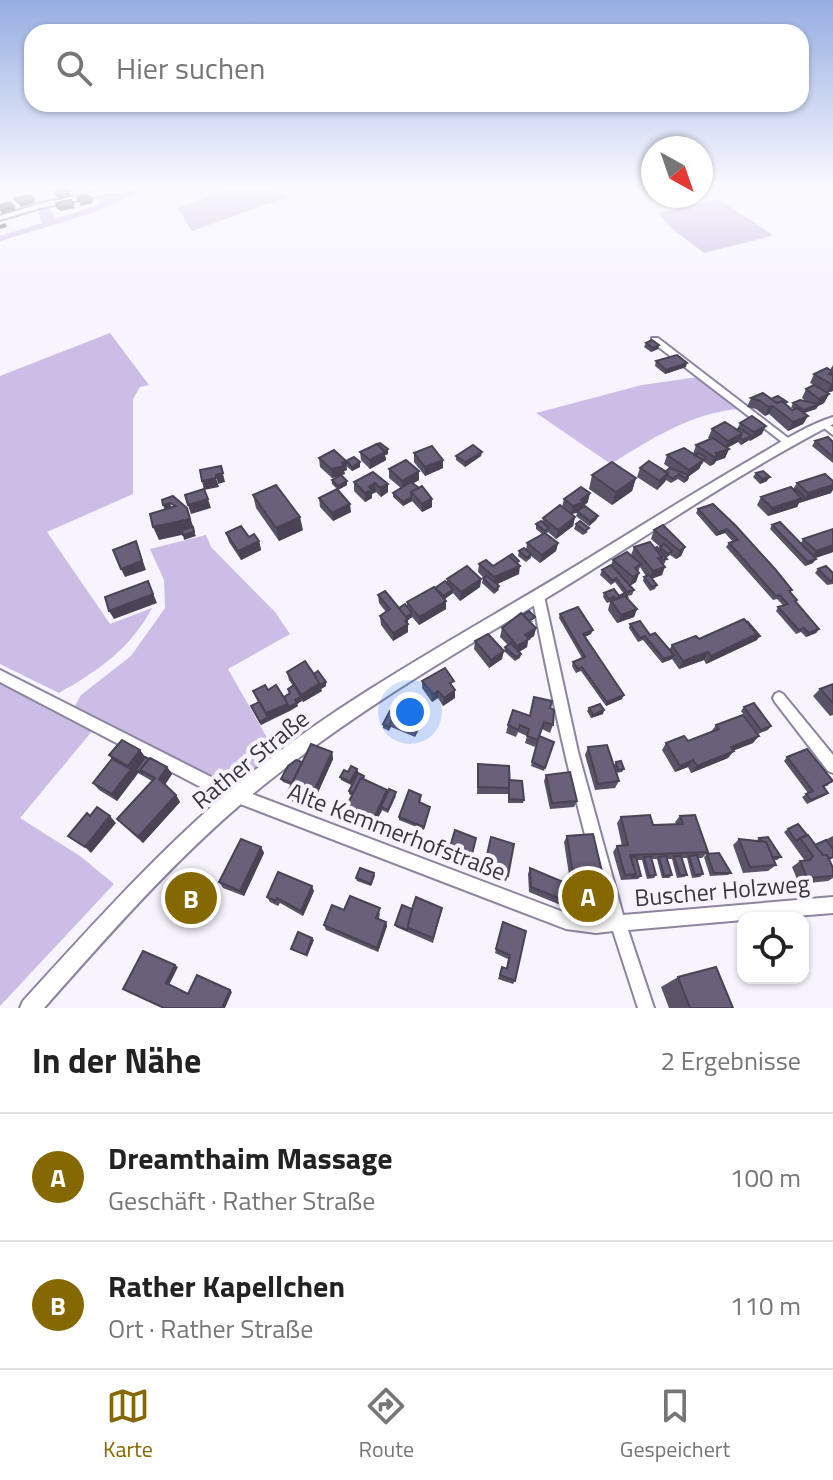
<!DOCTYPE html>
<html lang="de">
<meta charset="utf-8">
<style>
:root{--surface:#fff;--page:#f2f2f2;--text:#222;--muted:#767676;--line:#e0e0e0;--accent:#856802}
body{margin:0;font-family:"Titillium Web",sans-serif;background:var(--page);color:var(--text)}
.controls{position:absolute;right:24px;bottom:24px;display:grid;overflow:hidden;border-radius:16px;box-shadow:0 2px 6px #0004}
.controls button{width:72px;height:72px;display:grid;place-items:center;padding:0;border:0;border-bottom:2px solid var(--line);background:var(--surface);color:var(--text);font:40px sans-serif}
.compass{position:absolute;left:641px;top:136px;width:72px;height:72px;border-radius:50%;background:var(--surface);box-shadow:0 2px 6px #0004;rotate:140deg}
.you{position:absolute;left:410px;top:712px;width:28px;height:28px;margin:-20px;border:6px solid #fff;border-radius:50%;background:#1a73e8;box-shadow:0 0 0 12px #1a73e833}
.badge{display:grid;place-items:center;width:52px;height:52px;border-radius:50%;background:var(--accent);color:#fff;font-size:26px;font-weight:700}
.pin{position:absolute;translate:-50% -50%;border:4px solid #fff;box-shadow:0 2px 8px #0006}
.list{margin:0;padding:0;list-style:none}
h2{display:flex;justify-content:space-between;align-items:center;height:104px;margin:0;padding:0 32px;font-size:34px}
h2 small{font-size:26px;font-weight:400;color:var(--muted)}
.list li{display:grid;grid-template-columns:52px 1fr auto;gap:24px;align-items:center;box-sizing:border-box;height:128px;padding:0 32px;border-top:2px solid var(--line)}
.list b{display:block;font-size:30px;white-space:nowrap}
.list p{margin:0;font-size:26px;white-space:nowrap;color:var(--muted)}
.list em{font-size:26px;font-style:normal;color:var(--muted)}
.icon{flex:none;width:44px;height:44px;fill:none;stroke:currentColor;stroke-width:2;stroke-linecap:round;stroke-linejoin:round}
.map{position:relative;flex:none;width:833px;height:1008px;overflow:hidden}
.search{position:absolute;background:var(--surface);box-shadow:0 2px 6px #0004;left:24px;right:24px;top:24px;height:88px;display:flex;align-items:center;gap:20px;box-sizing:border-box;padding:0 28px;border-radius:24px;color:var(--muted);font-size:30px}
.sheet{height:360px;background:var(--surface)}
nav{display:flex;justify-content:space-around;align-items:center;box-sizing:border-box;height:112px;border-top:2px solid var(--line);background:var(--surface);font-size:22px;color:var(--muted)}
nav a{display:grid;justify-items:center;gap:4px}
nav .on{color:var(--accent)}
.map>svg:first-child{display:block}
.green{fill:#cbbde6}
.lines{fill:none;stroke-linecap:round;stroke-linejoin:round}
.minor-casing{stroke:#8d849f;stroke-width:4}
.tertiary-casing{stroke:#8d849f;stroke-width:4}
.minor{fill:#fff;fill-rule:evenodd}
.tertiary{fill:#fff;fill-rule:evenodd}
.wall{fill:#5a5368}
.shaded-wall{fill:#4a4355}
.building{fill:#696079;stroke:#4a4355;stroke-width:2}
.labels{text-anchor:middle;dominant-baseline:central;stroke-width:8;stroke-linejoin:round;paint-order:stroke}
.near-street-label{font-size:24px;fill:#3a3642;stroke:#f7f3ff}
</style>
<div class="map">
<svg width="833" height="1008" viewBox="0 0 833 1008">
<rect width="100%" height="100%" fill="#f7f3ff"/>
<!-- green -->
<g class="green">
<path d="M131 188H151L89 214 0 241V236L42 223 37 208 49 205 55 219 100 204 97 196 125 193Z"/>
<path d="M231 188H267L287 197 192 231 178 208Z"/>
<path d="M718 199 770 233 772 236 704 253 671 228 658 213Z"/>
<path d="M110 333 149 385 140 387 133 399V494L47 532 110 624 152 608C131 648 98 671 59 693L0 664V376Z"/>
<path d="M698 377 739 409C693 412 649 440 611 464L536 413 642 385Z"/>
<path d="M206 535 211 547 275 612 290 634 228 669 277 755 244 779 221 781 75 706 81 695 131 656 165 608 164 580 150 549Z"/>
<path d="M0 682 93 730 20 818 80 856 114 884 0 1006Z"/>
</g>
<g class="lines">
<!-- minor casing -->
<g class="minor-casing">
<g id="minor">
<path d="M113 188H119L118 190 119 191 123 188H130L120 195 114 193 40 208 0 220V216L39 204Z"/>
<path d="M652 338H658L792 441 794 443 792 445H786L652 342Z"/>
<path d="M824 422 833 427V435L820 425 821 423Z"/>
<path d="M538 591 542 593 544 596 578 752 623 915 833 897V913L771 918H743V920L628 930 654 1008H638L613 931 596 933 566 929 214 794 0 682V670L223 783 566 913 596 917 608 916C576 811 553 704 532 596L534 593Z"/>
<path d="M779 692 783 694 833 755V773L828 771 775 702 773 698 775 694Z"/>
</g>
</g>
<!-- tertiary casing -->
<g class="tertiary-casing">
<path id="tertiary" d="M833 417V424C745 470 663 525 579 578 472 644 363 705 265 784 183 850 113 930 44 1008H20L23 1001C95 922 167 841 250 774 357 688 481 625 597 553 649 521 700 489 752 459 778 444 805 426 833 417Z"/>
</g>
<!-- minor -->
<use href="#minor" class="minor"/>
<!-- tertiary -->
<use href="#tertiary" class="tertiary"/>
</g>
<!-- wall -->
<g class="wall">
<path d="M646 343 659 345 658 349 651 352 644 347Z"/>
<path d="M656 361 686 367 665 374 655 366Z"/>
<path d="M833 365V391L827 393 829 394 824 403 818 406 816 409 804 413 808 416 803 424 788 431 769 414 765 416 756 409 747 407 751 398 771 399 786 404 792 410 794 409 791 408 793 403 807 402 802 398 806 389 814 385 810 383 814 374 830 370Z"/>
<path d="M740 423 762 434 750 441 749 440 741 445 738 442 727 448 729 449 725 458 716 461 714 464 710 466 703 461 699 469 689 476 688 480 684 483 678 479 671 483 666 480 657 490 637 477 640 468 665 472 671 469 664 464 667 455 693 454 696 445 710 439 708 438 712 429 737 430Z"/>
<path d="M815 441 833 442V463L812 446Z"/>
<path d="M360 452 388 454 385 455 386 460 370 469 361 460Z"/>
<path d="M414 453 443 460V468L425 476 414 462Z"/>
<path d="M456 456H481L465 467 456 460Z"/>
<path d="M319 458 360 462V467L352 471 346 466 347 470 344 471 345 474 341 475 347 485 338 490 332 484V480L338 476 332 478 320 467Z"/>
<path d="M389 469 419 480 413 483 432 499V507L422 512 412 501 403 506 393 497V493L401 488 389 478Z"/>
<path d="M756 473 767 481 760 484 753 477Z"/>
<path d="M592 475 636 478 632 491 612 505 589 489Z"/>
<path d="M354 482 388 484V492L381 497 376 492 372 494V498L365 502 354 491Z"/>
<path d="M797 483 831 493 799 503 797 507 768 516 757 505 761 497 793 489Z"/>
<path d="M253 495 303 530 279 541 256 508Z"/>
<path d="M319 498 351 512 333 521 320 507Z"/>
<path d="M564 499 588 502 583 507 598 516 596 520 589 526 576 516 577 513 571 514 575 517 573 526 556 539 548 532 546 534 558 543 556 551 540 563 531 556V558L526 562 518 556 519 551 526 550 527 543 542 534 536 529V524L542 523 543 518 562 507Z"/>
<path d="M713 504 792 590 790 593 796 602 819 629 816 633 806 637 801 632 796 634 776 611 778 607 783 605 777 599 773 600 726 547 729 543 733 542 725 533 716 536 696 513 698 509Z"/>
<path d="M576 524 588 532 583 535 574 529Z"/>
<path d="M772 525 801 543 803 539 833 529V552L815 558 813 563 805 566 770 529Z"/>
<path d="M654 530 685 547 681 556 676 559 670 555 666 558 665 563 663 564 662 575 652 578 657 585 655 589 650 591 643 581 644 577 646 576 640 567 638 572 639 573 636 582 629 586 634 590 632 595 627 596 628 599 637 609 634 617 617 623 608 610 610 602 607 603 603 597 604 593 619 596 624 594 615 582 611 585 600 575 602 570 611 565 613 560 631 555 634 547 655 548 659 549 660 547 651 539Z"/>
<path d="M226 533 249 537 259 541 261 550 241 560 229 542Z"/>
<path d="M479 564 493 566 519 564V574L497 584 499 590 494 594 482 583 483 578H484L478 572Z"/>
<path d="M818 569 833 573V584L827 585 815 573Z"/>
<path d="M477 575 481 579 480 587 460 601 453 593 445 599 446 609 419 625 412 617 408 620V632L393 641 381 625 380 616 386 612 379 603 378 595 399 608 407 607V602L447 583V579Z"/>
<path d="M560 614 591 634 585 637 622 699 606 706 581 671 576 673 572 666 573 662 582 658 559 618Z"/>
<path d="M534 621 531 623 536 628 534 636 528 640 527 647 519 652 521 654 520 658 515 661 504 651 505 647 508 645 500 637 502 628Z"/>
<path d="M630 624 650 635 669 650 672 645 699 639 757 640 706 664 704 660 679 669 672 659 662 663 643 640 638 642 629 628Z"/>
<path d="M475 641 502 659 489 668 474 649Z"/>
<path d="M287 672 314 674 326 682V686L321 689 322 691 303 702 302 700 297 704 298 706 290 711 261 725 251 706 258 702 253 691 268 690 284 697 289 693 288 689 293 686 289 680Z"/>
<path d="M422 681 454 688 455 690V698L443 706 438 698 432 702 422 688Z"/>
<path d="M833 684V715L830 716 813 696 820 689Z"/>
<path d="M426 707V715L415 737 391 727 389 731 383 728V724L394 712Z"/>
<path d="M744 707 771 726 768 730 758 734 741 711Z"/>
<path d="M550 708 553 725 550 733 542 729 535 747 525 743 527 736 518 732 516 737 506 733 508 725Z"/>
<path d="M589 708 603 714 591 718 587 711Z"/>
<path d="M716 725 753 743 734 750 728 758 691 773 688 767 675 772 662 750 666 743 688 741 711 732Z"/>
<path d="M539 736 554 742 544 771 531 766Z"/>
<path d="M588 747 614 765 616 762 624 769 622 772 616 773 619 781 615 788 595 790 585 755Z"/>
<path d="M140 750 145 757 167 767 172 774 165 785 176 795 180 802 143 843 117 819 152 781 138 773 117 801 99 790 93 783 112 759 109 755Z"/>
<path d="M332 752 333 759 311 808 289 800 287 794 291 785 283 782 281 779 302 762Z"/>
<path d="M787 757 829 785 824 787 828 793 824 796 807 804 802 797 808 793 784 761Z"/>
<path d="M478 764 509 780 524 800 523 803H508V794H477Z"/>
<path d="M357 769 358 772 351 785 341 780 340 777Z"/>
<path d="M546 775 577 801 574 807 550 809 544 781Z"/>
<path d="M365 779 388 793 396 796 388 813 382 810 375 824 349 811 347 805 352 796 349 794V791Z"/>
<path d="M421 795 420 803 430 807 424 830 399 820V817Z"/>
<path d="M680 816 708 852 702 858H697L703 874 700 877 692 878 687 858H682L687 875 684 877 677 878 672 859H667L672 875 669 878H662L657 859H652L656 875 654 878 647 879 642 860H636L641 876 638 879 621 880 613 852 617 846H622L617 823 621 817 653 825 676 824 675 822Z"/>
<path d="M788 829 807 835 815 845 833 836V858L829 860 833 868V878L828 881 799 884 792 867 800 861H805L784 832Z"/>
<path d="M567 836 608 897 604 902 563 906 529 892 528 874 530 868 563 882 570 881 564 842Z"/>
<path d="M491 837 508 876 506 881 482 873Z"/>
<path d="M476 838 468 868 446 860 447 857Z"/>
<path d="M759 838 781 857 777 860H774L776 865 768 871 743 873 733 845 739 839 756 841Z"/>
<path d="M261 847 264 853 244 896 223 888 219 882Z"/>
<path d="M707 854 731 873 728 875 710 876 704 857Z"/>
<path d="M374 873 375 876 371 886 357 881 356 878Z"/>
<path d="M314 891 303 916 280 903 278 906 270 902 267 897Z"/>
<path d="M412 909 441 912 433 943 396 927 395 925Z"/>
<path d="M344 910 380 913 379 919 386 922 387 926 378 952 326 930 324 925Z"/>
<path d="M503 922 515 981 513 984 498 979 502 967 506 969 508 959 495 953Z"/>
<path d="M678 977 733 1008H669L661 987Z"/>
</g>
<!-- shaded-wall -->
<g class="shaded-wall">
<path d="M69 192 71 195 59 200 57 196Z"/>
<path d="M34 199 35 203 21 207 19 203Z"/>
<path d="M92 199 93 203 81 206 80 202Z"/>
<path d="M73 205 75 208 60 211 58 208Z"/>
<path d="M14 206 16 210 2 214 0 210Z"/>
<path d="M5 223 7 227 0 229V225Z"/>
<path d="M659 345 658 349 651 352 653 348Z"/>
<path d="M687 363 686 367 665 374 666 370Z"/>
<path d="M831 384H833V391L826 393Z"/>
<path d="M829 394 824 403 818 406 816 409 801 414 804 410 816 405 819 399Z"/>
<path d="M773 406 769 414 765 416 769 407Z"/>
<path d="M808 416 803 424 788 431 793 422Z"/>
<path d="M766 426 762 434 750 441 754 432Z"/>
<path d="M742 433 738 442 725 449 728 441Z"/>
<path d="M751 436 749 440 741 445 743 440Z"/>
<path d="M388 449V454L385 455 386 460 370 469V460Z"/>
<path d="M729 449 725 458 716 461 714 464 710 466 716 453Z"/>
<path d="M482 452 481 456 465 467V462Z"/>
<path d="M705 457 699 469 689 476 688 480 684 483 689 470Z"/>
<path d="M443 460V468L425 476V467Z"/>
<path d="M346 461 347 470 344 471 345 474 332 478 331 469Z"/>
<path d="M360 462V467L352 471V467Z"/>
<path d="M221 466 225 482 218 484 216 475Z"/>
<path d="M419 471V480L402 490V481Z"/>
<path d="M668 473 665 482 657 490 660 481Z"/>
<path d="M770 477 767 481 760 484 762 479Z"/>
<path d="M216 478 219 487 204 490 202 481Z"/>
<path d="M636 478 632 491 612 505 616 492Z"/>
<path d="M347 481V485L338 490V486Z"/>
<path d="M375 483 376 492 372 494V498L365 502V493L369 487Z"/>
<path d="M388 484V492L381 497 380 488Z"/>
<path d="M833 485V490L831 493 799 503 797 507 768 516 772 508 805 498 808 493Z"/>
<path d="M590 493 588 502 584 505 582 511 571 514 573 506Z"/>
<path d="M411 497 412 501 403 506V502Z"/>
<path d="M208 499 211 508 191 514 188 505Z"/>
<path d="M432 499V507L422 512V504Z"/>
<path d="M170 503 175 516 168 518 163 505Z"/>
<path d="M350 504 351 512 333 521 332 513Z"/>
<path d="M187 508 195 532 159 540 153 527Z"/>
<path d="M598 516 596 520 589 526 590 521Z"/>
<path d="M300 517 303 530 279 541 276 528Z"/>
<path d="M575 517 573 526 556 539 558 530Z"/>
<path d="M727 529 725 533 716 536 719 532Z"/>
<path d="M194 532 196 536 184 540 183 535Z"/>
<path d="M136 541 146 570 125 577 121 569Z"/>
<path d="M259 541 261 550 241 560 238 551Z"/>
<path d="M558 543 556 551 540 563 542 555Z"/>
<path d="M833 545V552L810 560 816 551Z"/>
<path d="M685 547 681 556 676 559 680 551Z"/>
<path d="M816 559 813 563 805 566 808 562Z"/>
<path d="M520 566 519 574 493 586 494 577Z"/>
<path d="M665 567 662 575 649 580 653 571Z"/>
<path d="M639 573 636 582 630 586 633 577Z"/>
<path d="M481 579 480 587 460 601 461 592Z"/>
<path d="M148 581 157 603 114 619 109 611Z"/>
<path d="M453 589V593L443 600 444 596Z"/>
<path d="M446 601V609L419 625V617Z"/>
<path d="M637 609 634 617 617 623 621 615Z"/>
<path d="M412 613V617L408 620V632L393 641V633L404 618Z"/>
<path d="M536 628 534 636 528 640 527 647 516 654 517 646 525 635Z"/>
<path d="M819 629 816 633 806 637 809 633Z"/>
<path d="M593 630 591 634 581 638 583 634Z"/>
<path d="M757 634 760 636 757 640 706 664 711 656Z"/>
<path d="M504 651 502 659 489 668 491 660Z"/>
<path d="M708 652 704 660 679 669 683 661Z"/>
<path d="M674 655 672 659 662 663 664 659Z"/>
<path d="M326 682V686L321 689 322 691 303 702 301 695 320 683Z"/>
<path d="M455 690V698L443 706 444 698Z"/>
<path d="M438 691V698L432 702 433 694Z"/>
<path d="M624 695 622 699 606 706 607 702Z"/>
<path d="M301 697 302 701 297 704 298 706 269 720 266 713Z"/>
<path d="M426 707V715L415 737V730Z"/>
<path d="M604 710 603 714 591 718 593 715Z"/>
<path d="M268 717 269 720 261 725 260 722Z"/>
<path d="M759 736 753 743 725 754 731 747Z"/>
<path d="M140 750 148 761 136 770 138 773 136 776 128 766Z"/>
<path d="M734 751 728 758 691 773 697 766Z"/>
<path d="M332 752 333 759 311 808 309 802Z"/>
<path d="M693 760 688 767 675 772 680 766Z"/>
<path d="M167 767 172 774 164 786 159 779Z"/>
<path d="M131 769 136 776 117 801 112 794Z"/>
<path d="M357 769 358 772 351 785 350 782Z"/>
<path d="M387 790 388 796 381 807 382 810 375 824 374 818Z"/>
<path d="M176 795 180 802 143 843 138 837Z"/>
<path d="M110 816 116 823 91 853 85 847Z"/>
<path d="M261 847 264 853 244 896 240 891Z"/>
<path d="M312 886 314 891 303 916 301 911Z"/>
<path d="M194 895 196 898 191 903 188 901Z"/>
<path d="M386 922 387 926 378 952 377 948Z"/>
<path d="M312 938 314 940 307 957 306 955Z"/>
<path d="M175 965 178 967 169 985 166 983Z"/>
<path d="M230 990 232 992 225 1008H222Z"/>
</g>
<!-- building -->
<g class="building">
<path d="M67 188 69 192 57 196 54 192Z"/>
<path d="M29 195 34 199 19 203 14 199Z"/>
<path d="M87 195 92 199 80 202 77 197Z"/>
<path d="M71 200 73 205 58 208 56 203Z"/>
<path d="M9 202 14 206 0 210V205Z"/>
<path d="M652 340 659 345 653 348 646 343Z"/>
<path d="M677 355 687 363 666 370 656 361Z"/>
<path d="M827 368 833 372 829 374 833 375V384H831L814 374Z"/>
<path d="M814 385 829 394 819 399 806 389Z"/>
<path d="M763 393 777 403 782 401 792 410 797 408 808 416 793 422 773 406 769 407 760 401 751 398Z"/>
<path d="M778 396 787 402 785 403 782 401 777 403 771 399Z"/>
<path d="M800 400 819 404 804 410 793 403Z"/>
<path d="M752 416 766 426 754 432 740 423Z"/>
<path d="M725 422 742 433 728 441 712 429Z"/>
<path d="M739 428 751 436 743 440 740 438 742 433 737 430Z"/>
<path d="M828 437 833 442V457L815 441Z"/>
<path d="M713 438 729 449 716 453 718 455 714 457 696 445Z"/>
<path d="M380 443 388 449 385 451 377 444Z"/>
<path d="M377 444 385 452 370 460 360 452Z"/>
<path d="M473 445 482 452 465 462 456 456Z"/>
<path d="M432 446 443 460 425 467 414 453Z"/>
<path d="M684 448 703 460 689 470 667 455Z"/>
<path d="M334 450 346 461 342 463 344 466 331 469 319 458Z"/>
<path d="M699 453 705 457 701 464 703 460 695 455Z"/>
<path d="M354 457 360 462 352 467 346 461Z"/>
<path d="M406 460 419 471 402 481 389 469Z"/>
<path d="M649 461 668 473 660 481 640 468Z"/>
<path d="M612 462 636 478 616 492 592 475Z"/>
<path d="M221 466 223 473 216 475V478L202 481 200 470Z"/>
<path d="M670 468 689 475 685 478 679 474 673 479 667 475 668 473 665 472Z"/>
<path d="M763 471 770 477 762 479 756 473Z"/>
<path d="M373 472 388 484 380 488 375 483 369 487 372 490 365 493 354 482Z"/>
<path d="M825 474 833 481V485L808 493 797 483Z"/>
<path d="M341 475 347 481 338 486 332 480Z"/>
<path d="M411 482 419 488 411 492V497L403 502 393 493Z"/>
<path d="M276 485 300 517 276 528 253 495Z"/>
<path d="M422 486 432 499 422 504 411 492Z"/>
<path d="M581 487 590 493 581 500 584 502 573 506 564 499Z"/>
<path d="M791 487 802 498 772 508 761 497Z"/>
<path d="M204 489 208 499 188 505 185 495Z"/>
<path d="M337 489 350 504 332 513 319 498Z"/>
<path d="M796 489 805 498 802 499 794 490Z"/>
<path d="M173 496 187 508 190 519 153 527 150 514 176 506 170 503 163 505 162 500Z"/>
<path d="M713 504 736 526 775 569 792 590 789 591 797 600 795 601 819 629 809 633 804 628 799 630 778 607 788 604 780 595 776 596 729 543 738 540 727 529 719 532 698 509Z"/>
<path d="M560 505 575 517 558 530 543 518Z"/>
<path d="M585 506 598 516 590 521 577 511Z"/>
<path d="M541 521 549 528 545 531 536 524Z"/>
<path d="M580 521 589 528 585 531 576 524Z"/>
<path d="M780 522 816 559 808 562 772 525Z"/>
<path d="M663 525 685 547 680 551 654 530Z"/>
<path d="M241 526 249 537 254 534 259 541 238 551 226 533Z"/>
<path d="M193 527 194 532 183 535 182 530Z"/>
<path d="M833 529V545L816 551 803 539Z"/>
<path d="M545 533 558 543 542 555 527 543Z"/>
<path d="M136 541 142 561 121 569 113 550Z"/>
<path d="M650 542 662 557 658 558 665 567 653 571 634 547Z"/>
<path d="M664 544 672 551 668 554 660 547Z"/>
<path d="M657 547 667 559 662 560 661 559 662 557 655 548Z"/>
<path d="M524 548 531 554 527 558 519 551Z"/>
<path d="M627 552 641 564 635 568 639 573 633 577 613 560Z"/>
<path d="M512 554 519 561 516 563 509 556 506 558Z"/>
<path d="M509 556 520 566 494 577 479 564 486 560 493 566Z"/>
<path d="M611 565 634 590 627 592 616 578 613 581 602 570Z"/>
<path d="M467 566 481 579 461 592 447 579Z"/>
<path d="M826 566 833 573V580L830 581 818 569Z"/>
<path d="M649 575 657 585 652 587 644 577Z"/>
<path d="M487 576 499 586 495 590 483 578Z"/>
<path d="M148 581 153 594 109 611 105 597Z"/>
<path d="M445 581 453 589 444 596 435 588Z"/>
<path d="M434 587 446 601 419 617 407 602Z"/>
<path d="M614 589 619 596 625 593 628 598 625 596 616 599 614 597 609 599 604 593Z"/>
<path d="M385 591 408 619 405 621 408 624 393 633 380 616 390 609 378 595Z"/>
<path d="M625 596 637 609 621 615 611 601Z"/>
<path d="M405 604 412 613 406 617 399 608Z"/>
<path d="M578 607 593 630 583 634 624 695 607 702 582 667 578 669 573 662 585 657 560 614Z"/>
<path d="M529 611 535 617 529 621 523 615Z"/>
<path d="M521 613 536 628 525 635 529 639 517 646 502 628Z"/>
<path d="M744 619 757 634 711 656 708 652 683 661 672 645 696 636 699 639Z"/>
<path d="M640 621 650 635 655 633 674 655 664 659 645 636 640 638 630 624Z"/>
<path d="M747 621 760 636 754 638 757 634Z"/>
<path d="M488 634 504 651 491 660 475 641Z"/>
<path d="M511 643 521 654 516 657 505 647Z"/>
<path d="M305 661 320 683 301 695 287 672Z"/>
<path d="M445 668 454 681 450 683 455 690 444 698 438 691 433 694 422 681Z"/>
<path d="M318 671 326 682 320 685 314 674Z"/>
<path d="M833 684V703L820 689Z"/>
<path d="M265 685 268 690 276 685 288 704 266 713 253 691Z"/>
<path d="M294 685 301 697 295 700 297 703 289 707 284 697 290 693 288 689Z"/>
<path d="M402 697 426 707 415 730 391 719Z"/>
<path d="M534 697 552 701 550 708 554 710 553 725 544 722 538 740 527 736 529 729 520 725 518 730 508 725 513 710 530 716Z"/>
<path d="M259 702 268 717 260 722 251 706Z"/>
<path d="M754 703 771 726 761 730 744 707Z"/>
<path d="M600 704 604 710 593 715 589 708Z"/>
<path d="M390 711 394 712 389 727 383 724Z"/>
<path d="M743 715 759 736 731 747 734 751 697 766 693 760 680 766 666 743 684 736 688 741 719 729 716 725Z"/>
<path d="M539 736 554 742 545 768 532 762Z"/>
<path d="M122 740 140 750 128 766 109 755Z"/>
<path d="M311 744 332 752 309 802 287 794Z"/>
<path d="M607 745 619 781 598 784 588 747Z"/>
<path d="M807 749 833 781 823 786 828 793 811 800 806 794 813 791 787 757Z"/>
<path d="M145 757 149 759 140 770 143 774 136 770Z"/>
<path d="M150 758 167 767 159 779 176 795 138 837 117 819 155 778 140 770Z"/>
<path d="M112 759 131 769 112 794 93 783Z"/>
<path d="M296 760 302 762 292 783 281 779 288 766Z"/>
<path d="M621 761 624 769 618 770 616 762Z"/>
<path d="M478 764 509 766 510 788 478 787Z"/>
<path d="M351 766 357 769 350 782 340 777 344 770 348 772Z"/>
<path d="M570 772 577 801 552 803 546 775Z"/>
<path d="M358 773 364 776 363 779 361 778 353 793 349 791Z"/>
<path d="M361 778 387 790 374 818 347 805Z"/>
<path d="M509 780 522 781 524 800 509 799Z"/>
<path d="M389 789 396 792 388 810 381 807Z"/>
<path d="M409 790 421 795 419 802 430 807 424 827 399 817Z"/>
<path d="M97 807 110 816 85 847 68 836 87 813 90 816Z"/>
<path d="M650 815 653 825 683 824 680 816 695 815 708 852 630 855 636 874 625 875 617 846 628 845 621 817Z"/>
<path d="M798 824 807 835 796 841 788 829Z"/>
<path d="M455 830 476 838 469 866 447 857Z"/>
<path d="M593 834 608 897 566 901 531 887 530 868 563 882 574 881 567 836Z"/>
<path d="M808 835 823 855H827L833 868V876L807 878 800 861 810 860 813 856 800 838Z"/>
<path d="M491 837 514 844 508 876 484 868Z"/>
<path d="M768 837 781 857H772L766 842 761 841 759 838Z"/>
<path d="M241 839 261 847 240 891 219 882Z"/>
<path d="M739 839 766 842 776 865 750 867Z"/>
<path d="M826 840 833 849V857L829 859 827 855H823L815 845Z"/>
<path d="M719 853 731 873H714L707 854Z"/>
<path d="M697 855 703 874 695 875 689 856Z"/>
<path d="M666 856 672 875 664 876 659 857Z"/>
<path d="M674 856H681L687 875H680Z"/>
<path d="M631 857H636L641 876 633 877 636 874Z"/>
<path d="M644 857H651L656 875 649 876Z"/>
<path d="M360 868 374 873 371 884 356 878Z"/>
<path d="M278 872 312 886 301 911 277 898 275 901 267 897Z"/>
<path d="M189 889 194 895 188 901 184 895Z"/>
<path d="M350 896 380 908 376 918 386 922 377 948 324 925 332 905 344 910Z"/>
<path d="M416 897 442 908 433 938 406 927Z"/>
<path d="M402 905 412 909 407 930 395 925Z"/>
<path d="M503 922 526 931 515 981 500 975 502 967 507 969 510 955 496 949Z"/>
<path d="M298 932 312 938 306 955 291 949Z"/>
<path d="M143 951 175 965 166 983 188 994 197 975 230 990 222 1008H164L123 989Z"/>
<path d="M716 967 733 1008H690L678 977Z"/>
</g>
<!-- sky -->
<linearGradient id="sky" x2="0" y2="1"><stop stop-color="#95ade2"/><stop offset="0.57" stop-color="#fbfaff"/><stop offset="1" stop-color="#fbfaff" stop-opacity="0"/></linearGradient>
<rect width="833" height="330" fill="url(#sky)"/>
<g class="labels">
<!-- near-street labels -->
<g class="near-street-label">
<text transform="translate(250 759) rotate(-39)">Rather Straße</text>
<text transform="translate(397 831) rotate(21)">Alte Kemmerhofstraße</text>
<text transform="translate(722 890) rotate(-5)">Buscher Holzweg</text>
</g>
</g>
</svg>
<div class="controls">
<button><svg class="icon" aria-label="locate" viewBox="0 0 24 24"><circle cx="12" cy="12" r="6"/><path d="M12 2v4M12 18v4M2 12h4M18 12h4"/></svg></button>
</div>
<svg class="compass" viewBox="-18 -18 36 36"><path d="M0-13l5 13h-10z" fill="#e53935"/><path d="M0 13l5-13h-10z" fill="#767676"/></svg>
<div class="you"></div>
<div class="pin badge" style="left:588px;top:896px">A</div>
<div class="pin badge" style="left:191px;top:898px">B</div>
<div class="search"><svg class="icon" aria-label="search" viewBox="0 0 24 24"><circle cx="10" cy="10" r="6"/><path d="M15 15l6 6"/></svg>Hier suchen</div>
</div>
<section class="sheet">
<h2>In der Nähe<small>2 Ergebnisse</small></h2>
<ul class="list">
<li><span class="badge">A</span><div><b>Dreamthaim Massage</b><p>Geschäft · Rather Straße</p></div><em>100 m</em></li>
<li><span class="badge">B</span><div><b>Rather Kapellchen</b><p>Ort · Rather Straße</p></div><em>110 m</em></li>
</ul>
</section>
<nav>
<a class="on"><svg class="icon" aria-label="map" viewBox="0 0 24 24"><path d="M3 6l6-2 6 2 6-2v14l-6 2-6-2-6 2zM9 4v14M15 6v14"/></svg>Karte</a>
<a><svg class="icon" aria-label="directions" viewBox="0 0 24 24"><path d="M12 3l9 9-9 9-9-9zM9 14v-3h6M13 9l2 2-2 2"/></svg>Route</a>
<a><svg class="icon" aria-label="saved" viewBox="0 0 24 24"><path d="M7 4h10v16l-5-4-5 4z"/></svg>Gespeichert</a>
</nav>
